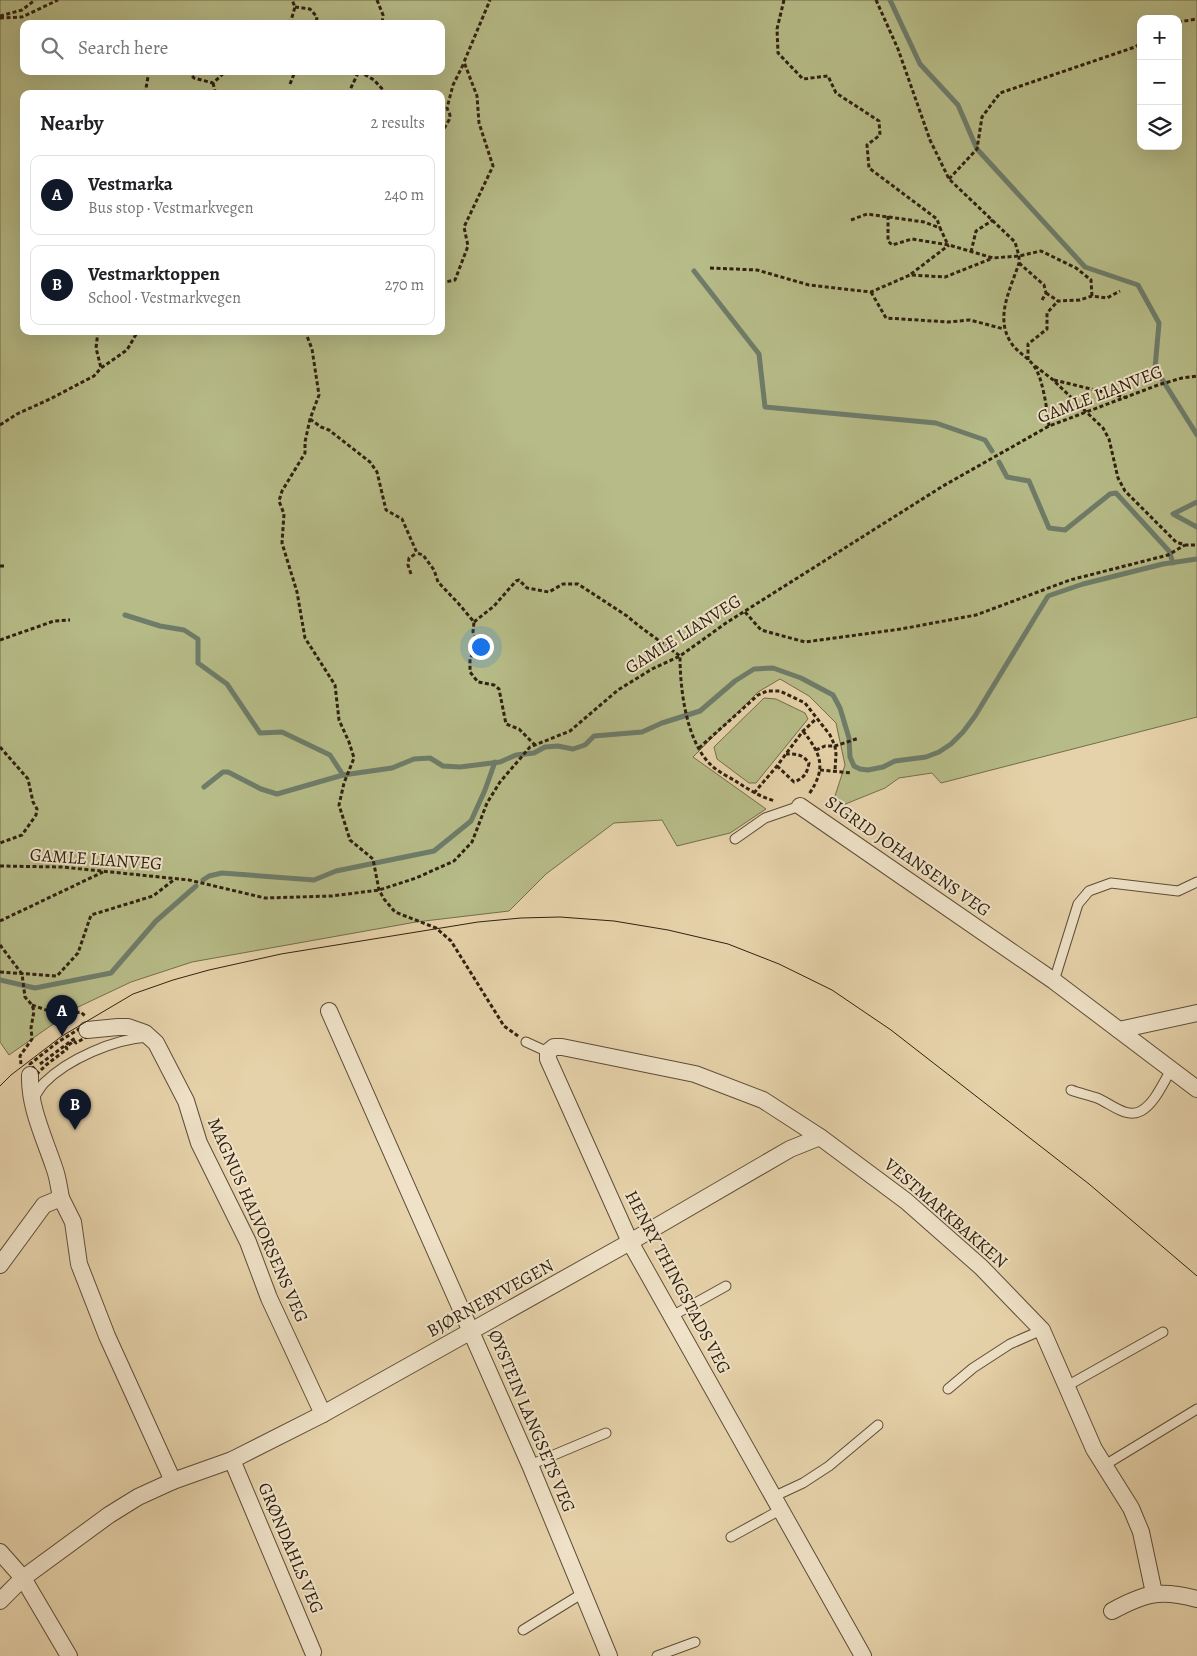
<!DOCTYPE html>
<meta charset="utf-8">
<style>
:root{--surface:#fff;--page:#f6f6f6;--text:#202124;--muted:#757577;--line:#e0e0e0;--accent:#111827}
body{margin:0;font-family:Alegreya,serif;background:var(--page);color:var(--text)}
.controls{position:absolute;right:15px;top:15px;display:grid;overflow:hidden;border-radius:10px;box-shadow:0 5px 20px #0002}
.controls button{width:45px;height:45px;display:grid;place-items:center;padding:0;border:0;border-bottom:1px solid var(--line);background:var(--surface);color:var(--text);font:25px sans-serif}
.you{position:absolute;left:480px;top:646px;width:18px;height:18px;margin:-12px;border:4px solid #fff;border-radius:50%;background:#1a73e8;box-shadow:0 0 0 8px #1a73e833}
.badge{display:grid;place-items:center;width:32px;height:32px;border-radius:50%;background:var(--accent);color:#fff;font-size:16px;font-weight:700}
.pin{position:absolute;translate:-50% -41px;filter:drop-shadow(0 1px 2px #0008)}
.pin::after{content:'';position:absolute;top:26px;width:18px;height:15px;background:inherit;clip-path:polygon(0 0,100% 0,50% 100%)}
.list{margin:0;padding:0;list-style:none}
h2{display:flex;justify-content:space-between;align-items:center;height:65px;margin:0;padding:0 20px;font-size:21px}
h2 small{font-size:16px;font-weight:400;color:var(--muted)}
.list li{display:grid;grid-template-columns:32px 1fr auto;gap:15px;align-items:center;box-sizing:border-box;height:80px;margin:0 10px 10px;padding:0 10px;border:1px solid var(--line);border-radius:10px}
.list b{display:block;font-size:19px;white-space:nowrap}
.list p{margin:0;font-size:16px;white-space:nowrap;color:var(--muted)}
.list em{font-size:16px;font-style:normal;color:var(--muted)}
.icon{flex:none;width:28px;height:28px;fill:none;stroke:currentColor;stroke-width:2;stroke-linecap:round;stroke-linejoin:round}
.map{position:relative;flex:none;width:1197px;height:1656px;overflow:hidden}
.search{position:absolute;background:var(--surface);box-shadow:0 5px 20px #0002;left:20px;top:20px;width:425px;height:55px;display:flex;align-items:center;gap:12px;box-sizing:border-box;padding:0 18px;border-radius:10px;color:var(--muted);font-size:19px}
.panel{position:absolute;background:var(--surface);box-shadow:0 5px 20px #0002;left:20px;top:90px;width:425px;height:245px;border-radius:10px}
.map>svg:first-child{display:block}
.green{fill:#b6bb87;stroke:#736e4c;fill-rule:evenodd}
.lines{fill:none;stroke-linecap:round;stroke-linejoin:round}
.stream{stroke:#6e7c69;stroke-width:5}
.lane-casing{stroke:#5e4d37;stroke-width:11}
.street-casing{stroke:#5e4d37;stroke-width:18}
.path{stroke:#302111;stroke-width:3;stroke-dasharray:4 2.5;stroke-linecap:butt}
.lane{stroke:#efe2c8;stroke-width:9}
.street{stroke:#efe2c8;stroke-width:16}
.tram{stroke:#302111;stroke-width:1}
.labels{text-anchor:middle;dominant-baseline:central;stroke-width:4;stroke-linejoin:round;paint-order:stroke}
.street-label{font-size:18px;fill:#302111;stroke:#efe2c8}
</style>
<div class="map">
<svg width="1197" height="1656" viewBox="0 0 1197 1656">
<rect width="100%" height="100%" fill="#e6d2aa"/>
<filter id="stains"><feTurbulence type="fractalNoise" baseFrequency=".004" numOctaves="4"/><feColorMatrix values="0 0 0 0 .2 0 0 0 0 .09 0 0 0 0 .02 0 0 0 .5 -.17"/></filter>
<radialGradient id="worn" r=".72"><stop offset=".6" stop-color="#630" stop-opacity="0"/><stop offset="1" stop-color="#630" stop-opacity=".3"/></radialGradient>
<!-- green -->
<g class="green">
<path d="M0 0H1197V717L941 783 932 773 899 778 885 788 843 805 834 799 845 765 836 723 809 696 780 679 758 692 693 757 766 809 730 833 677 846 662 820 614 823 546 874 509 911 416 922 192 962 131 982 76 1008 9 1055 0 1042ZM1141 19H1178V146H1141ZM24 24H441V71H24ZM24 94H441V331H24Z"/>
<path d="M764 698 776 699 805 713 808 719 756 783H749L717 759 714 747Z"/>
</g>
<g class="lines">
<!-- stream -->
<g class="stream">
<path d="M890 0 920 64 958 105 977 149 1085 267 1138 285 1159 323 1155 368 1197 435"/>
<path d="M694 271 759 354 765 407 936 423 985 440 992 451"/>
<path d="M999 462 1007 477 1029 481 1049 528 1065 530 1110 494 1116 493 1169 551 1173 563"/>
<path d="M1197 502 1173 514 1197 527"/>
<path d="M125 615 160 626 184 630 198 639V663L227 684 260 733 282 732 330 755 343 775 392 768 414 759 430 758 443 766 460 767 500 762 516 755 534 753 545 747 558 746 573 749 585 745 594 736 642 732 662 723 700 711 735 681 754 669 773 668 801 678 833 695 840 708 849 738 850 757 854 766 860 769 868 770 883 767 895 761 926 757 939 752 951 744 963 732 975 716 1048 596 1083 584 1163 564 1197 559"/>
<path d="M204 787 223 772H228L261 789 277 794 343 775"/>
<path d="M203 880 209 876 222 873 314 880 336 871 434 851 471 821 485 790 495 762"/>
<path d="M0 980 35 988 111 973 156 921 196 886"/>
</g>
<!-- lane casing -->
<g class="lane-casing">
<g id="lane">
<path d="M735 839 765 818 800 806"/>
<path d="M1054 981 1078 904 1089 891 1111 883 1178 891 1197 882"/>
<path d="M526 1042 548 1052"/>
<path d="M1071 1090C1079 1093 1088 1095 1097 1098 1110 1103 1126 1119 1141 1111 1155 1103 1163 1083 1171 1070"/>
<path d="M33 1099C37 1094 40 1087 44 1083 68 1059 114 1039 148 1037"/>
<path d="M672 1316 726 1286"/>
<path d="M1067 1386 1163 1332"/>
<path d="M948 1389 973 1368 1010 1344 1042 1330"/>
<path d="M530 1465 606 1433"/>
<path d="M1105 1465 1197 1409"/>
<path d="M773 1497 803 1483 829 1466 878 1425"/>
<path d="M731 1537 780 1510"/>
<path d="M523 1630 583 1593"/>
<path d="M657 1656 695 1642"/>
</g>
</g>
<!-- street casing -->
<g class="street-casing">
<g id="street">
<path d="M800 806 1054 981 1197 1089"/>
<path d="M329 1011 530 1465 609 1656"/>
<path d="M87 1030 118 1027H128L145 1033 156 1043 186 1101 199 1143 248 1242 269 1298 323 1414"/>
<path d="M1119 1030 1197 1013"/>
<path d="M61 1198 73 1222 79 1264 107 1336 173 1481"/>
<path d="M0 1265 44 1205 61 1198C59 1188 58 1177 54 1167 44 1137 29 1107 30 1075"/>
<path d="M232 1460 313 1652"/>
<path d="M0 1552 23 1578 69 1656"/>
<path d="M0 1601 23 1578 109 1515 138 1497 173 1481 232 1460 323 1414 630 1242 790 1149 820 1137"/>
<path d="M1112 1611C1145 1593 1160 1589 1197 1599"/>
<path d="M863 1656 630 1242 548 1059V1052L554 1047H562L695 1074 763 1100 820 1137 906 1201 981 1267 1042 1330 1094 1449 1131 1508 1141 1532 1154 1593"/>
</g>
</g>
<!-- path -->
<g class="path">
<path d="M377 0 383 15 382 24"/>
<path d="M784 0 777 29 778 53 803 79 828 76 836 93 879 121 880 135 867 145 869 168 937 219 940 228"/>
<path d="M876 0 898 49 930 140 949 179 1015 242 1019 256V263C1011 288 995 316 1010 341 1016 352 1027 356 1034 366 1043 378 1047 410 1049 426"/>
<path d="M295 7 310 9 317 17 316 24"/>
<path d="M0 16 22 10 35 0"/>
<path d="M0 18 22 17 58 0"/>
<path d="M1178 22 1197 19"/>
<path d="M290 24 295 7 292 0"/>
<path d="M188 71 194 78 213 83 226 71"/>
<path d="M359 71 374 80 387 94"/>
<path d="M213 83 215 91 222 94"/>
<path d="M290 84 294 74V71"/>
<path d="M145 94 149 71"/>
<path d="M348 94 359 71"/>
<path d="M441 134 449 120 450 115 447 108 453 85 464 63"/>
<path d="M949 179 977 149 982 117 1000 93 1135 47 1141 43"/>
<path d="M888 216V241L892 245 912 239 949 245 993 258 1019 256 1041 251 1076 268 1091 280 1092 296"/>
<path d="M851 220 867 214 924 222 940 228 948 245"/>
<path d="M971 252 976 231 993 220"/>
<path d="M1019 263 1044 285 1046 293 1042 300"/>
<path d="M710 268 757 270 809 285 871 292 910 275 945 277 993 258"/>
<path d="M911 274 949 245"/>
<path d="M441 283 455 280 468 246 464 227 493 166 479 123 477 96 464 62 490 0"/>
<path d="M871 292 886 318 948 322 970 320 1004 329"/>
<path d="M1046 293 1058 301 1080 300 1092 296 1107 298 1120 291"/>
<path d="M98 331 96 348 101 368"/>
<path d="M305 331 312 349 319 395 310 419 305 442V453L282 491 279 501 284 514 282 543 297 592 305 638 335 685 339 720 349 742 354 758 344 783 339 805 350 840 373 859 379 890 384 899 395 912 436 928 451 941 504 1026 518 1036"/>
<path d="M1028 360V344L1047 329V313L1058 301"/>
<path d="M1035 366 1052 379 1103 428 1109 439 1118 478 1125 491 1176 542 1185 545H1197"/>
<path d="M1054 380 1128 398"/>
<path d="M310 419 321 427 329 430 370 462 377 472 386 510 402 519 417 553 423 555 434 570 438 582 458 603 474 622 473 632 475 637 477 645 470 659V672L478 682 494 685 499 689 506 724 519 729 535 745"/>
<path d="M0 425 17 414 50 399 94 376 101 368 127 350 138 331"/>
<path d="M0 566H4"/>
<path d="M411 574 408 565 409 558 417 553"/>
<path d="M745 612 761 630 805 642 901 629 976 615 1070 580 1168 555 1185 545"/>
<path d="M474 622 494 606 516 581 519 580 527 588 549 592 563 584H578L627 616 639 626 680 656C680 689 686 741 711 765 718 772 729 777 737 782 749 790 761 797 775 801"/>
<path d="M0 640 54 621 70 620"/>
<path d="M803 731C821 754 827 768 809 794"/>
<path d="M0 747 28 779 33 802 37 809 36 815 22 835 0 843"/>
<path d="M699 748 758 695 767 691H780L805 703 830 735 835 746 859 738"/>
<path d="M816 750 825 746H835L836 754 835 770"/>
<path d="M777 766 794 782C804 778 807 774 809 763 802 754 797 754 786 754"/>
<path d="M820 770 852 773"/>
<path d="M754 793 777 766 803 731 816 719"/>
<path d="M0 866 62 867 189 880 265 898 332 896 379 890 416 878 454 861 472 842 487 803 500 782 530 747 570 731 618 690 652 669 680 656 726 623 943 486 1049 426 1158 385 1182 378 1197 376"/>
<path d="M0 921 103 872"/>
<path d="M0 945 22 974 25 997 32 1005 34 1011 31 1028 32 1039 20 1056 21 1064"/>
<path d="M0 972 57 976 78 953 91 915 153 896 175 879"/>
<path d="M32 1005 60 1015 81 1012 85 1016"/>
<path d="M84 1026 90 1035 76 1043 74 1041 66 1047 67 1049 46 1065 38 1073 30 1064 58 1042Z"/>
<path d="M40 1064 75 1038"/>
</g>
<!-- lane -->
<use href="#lane" class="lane"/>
<!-- street -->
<use href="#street" class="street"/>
<!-- tram -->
<path class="tram" d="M0 1086 11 1075 62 1036 133 994 173 980 209 970 281 954 478 922 521 918 560 917 614 921 668 930 728 944 779 964 832 990 891 1030 1089 1184 1197 1276"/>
</g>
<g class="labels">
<!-- street labels -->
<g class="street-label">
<text transform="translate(1100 394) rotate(-21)">GAMLE LIANVEG</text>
<text transform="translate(683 634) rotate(-32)">GAMLE LIANVEG</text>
<text transform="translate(908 856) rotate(35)">SIGRID JOHANSENS VEG</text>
<text transform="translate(96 859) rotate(4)">GAMLE LIANVEG</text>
<text transform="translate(946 1213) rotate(41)">VESTMARKBAKKEN</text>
<text transform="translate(258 1220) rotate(66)">MAGNUS HALVORSENS VEG</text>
<text transform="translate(678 1282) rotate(62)">HENRY THINGSTADS VEG</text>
<text transform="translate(490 1298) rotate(-29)">BJØRNEBYVEGEN</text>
<text transform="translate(532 1421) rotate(67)">ØYSTEIN LANGSETS VEG</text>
<text transform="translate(291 1548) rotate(67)">GRØNDAHLS VEG</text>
</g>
</g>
<rect width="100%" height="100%" filter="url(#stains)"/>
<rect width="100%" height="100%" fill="url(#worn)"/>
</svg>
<div class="controls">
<button>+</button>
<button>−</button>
<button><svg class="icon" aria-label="layers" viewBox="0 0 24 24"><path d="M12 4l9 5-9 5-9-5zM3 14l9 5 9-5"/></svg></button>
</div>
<div class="you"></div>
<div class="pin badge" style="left:62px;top:1036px">A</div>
<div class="pin badge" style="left:75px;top:1130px">B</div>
<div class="search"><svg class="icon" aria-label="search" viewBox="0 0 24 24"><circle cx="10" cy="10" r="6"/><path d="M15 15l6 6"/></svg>Search here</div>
<section class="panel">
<h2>Nearby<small>2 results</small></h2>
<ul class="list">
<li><span class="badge">A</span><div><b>Vestmarka</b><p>Bus stop · Vestmarkvegen</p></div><em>240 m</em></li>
<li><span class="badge">B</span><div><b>Vestmarktoppen</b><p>School · Vestmarkvegen</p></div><em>270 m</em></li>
</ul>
</section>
</div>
